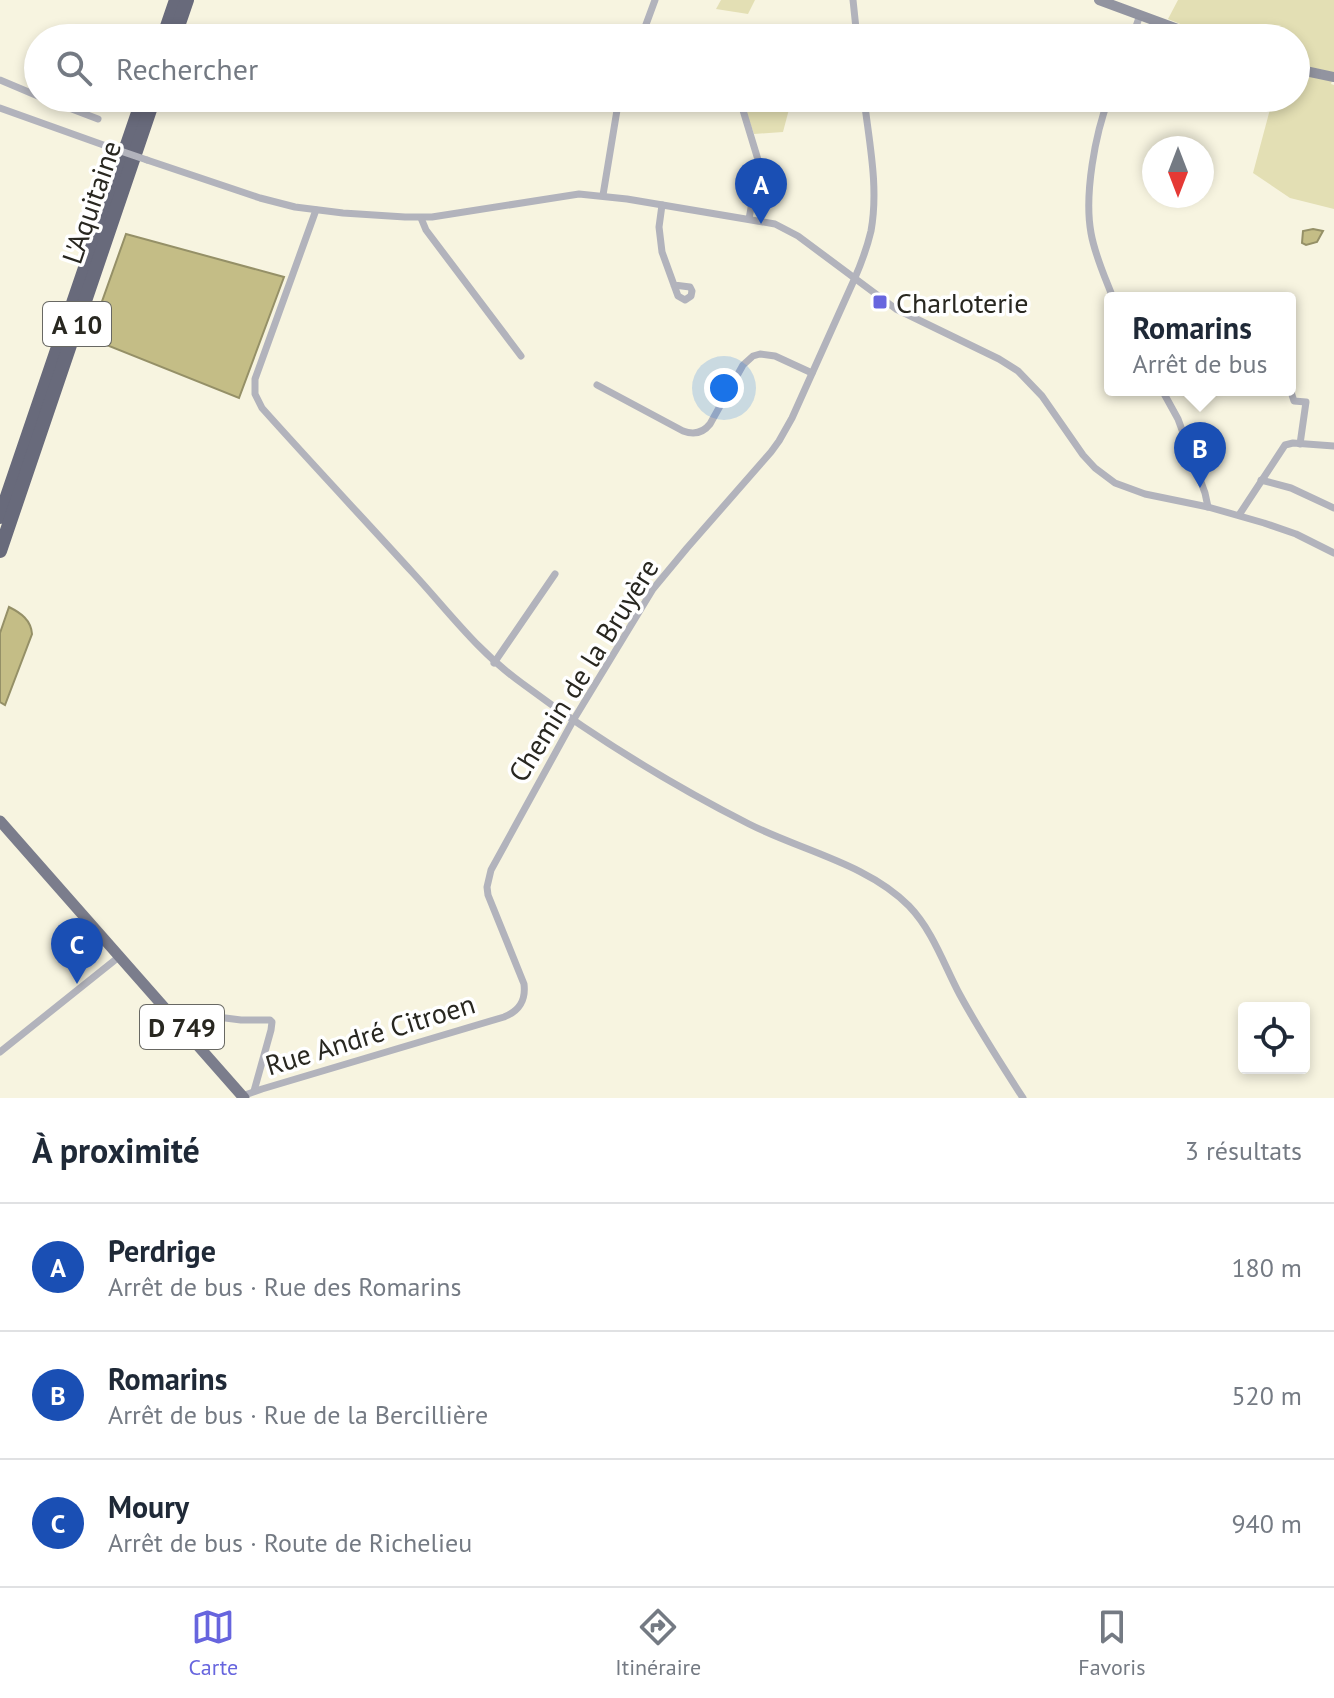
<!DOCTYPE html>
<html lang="fr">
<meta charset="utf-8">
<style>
:root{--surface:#fff;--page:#f2f2f3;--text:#1f2937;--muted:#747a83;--line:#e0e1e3;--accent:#6765de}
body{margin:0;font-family:"PT Sans",sans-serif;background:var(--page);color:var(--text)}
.controls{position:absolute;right:24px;bottom:24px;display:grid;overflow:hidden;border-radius:8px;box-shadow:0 4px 12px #0003}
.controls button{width:72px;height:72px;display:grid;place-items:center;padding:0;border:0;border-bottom:2px solid var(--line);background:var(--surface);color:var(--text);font:40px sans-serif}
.compass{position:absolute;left:1142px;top:136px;width:72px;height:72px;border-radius:50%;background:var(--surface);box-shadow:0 4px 12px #0003;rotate:180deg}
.you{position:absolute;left:724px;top:388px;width:28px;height:28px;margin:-20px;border:6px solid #fff;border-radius:50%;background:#1a73e8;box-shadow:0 0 0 12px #1a73e833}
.badge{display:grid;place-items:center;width:52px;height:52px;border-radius:50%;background:var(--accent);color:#fff;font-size:26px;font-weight:700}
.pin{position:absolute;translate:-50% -66px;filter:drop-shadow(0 2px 4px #0008)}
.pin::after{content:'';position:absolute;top:42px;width:28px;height:24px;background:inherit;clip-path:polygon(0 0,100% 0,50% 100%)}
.popup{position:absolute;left:1104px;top:292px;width:192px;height:104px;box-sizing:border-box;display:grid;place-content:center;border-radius:8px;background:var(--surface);filter:drop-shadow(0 2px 6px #0005);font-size:26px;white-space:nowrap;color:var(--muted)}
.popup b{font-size:30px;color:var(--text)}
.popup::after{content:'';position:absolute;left:50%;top:100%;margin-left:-16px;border:16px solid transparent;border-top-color:var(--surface)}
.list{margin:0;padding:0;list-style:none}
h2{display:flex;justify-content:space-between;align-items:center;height:104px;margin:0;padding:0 32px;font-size:34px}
h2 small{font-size:26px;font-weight:400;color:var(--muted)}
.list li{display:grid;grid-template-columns:52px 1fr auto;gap:24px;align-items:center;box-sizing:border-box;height:128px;padding:0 32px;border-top:2px solid var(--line)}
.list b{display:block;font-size:30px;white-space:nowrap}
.list p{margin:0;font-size:26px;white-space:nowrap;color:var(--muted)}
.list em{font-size:26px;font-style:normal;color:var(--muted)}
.icon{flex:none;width:44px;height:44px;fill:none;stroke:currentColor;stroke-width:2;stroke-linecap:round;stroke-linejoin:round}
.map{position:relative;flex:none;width:1334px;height:1098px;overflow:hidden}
.search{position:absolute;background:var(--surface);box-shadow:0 4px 12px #0003;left:24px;right:24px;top:24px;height:88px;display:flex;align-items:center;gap:20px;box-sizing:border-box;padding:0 28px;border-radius:44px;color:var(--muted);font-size:30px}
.sheet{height:488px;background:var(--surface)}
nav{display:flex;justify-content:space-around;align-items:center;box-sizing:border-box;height:112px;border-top:2px solid var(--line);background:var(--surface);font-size:22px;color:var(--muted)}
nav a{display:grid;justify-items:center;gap:4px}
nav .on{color:var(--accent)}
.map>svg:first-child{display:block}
.green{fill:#e3dfb4}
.water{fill:#c4bd86;stroke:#959067;stroke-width:2}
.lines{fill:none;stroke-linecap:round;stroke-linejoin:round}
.minor{stroke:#b2b3bc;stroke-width:7}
.secondary{stroke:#9294a0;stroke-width:10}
.primary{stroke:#7b7d8c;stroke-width:11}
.motorway{stroke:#686a7b;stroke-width:14}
.minor-bridge{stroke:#b2b3bc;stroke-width:7}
.poi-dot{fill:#6765de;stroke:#fff;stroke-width:3}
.labels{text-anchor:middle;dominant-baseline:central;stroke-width:7;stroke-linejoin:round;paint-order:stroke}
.shield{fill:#fff;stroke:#686863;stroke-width:2}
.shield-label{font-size:26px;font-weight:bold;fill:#282720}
.street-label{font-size:28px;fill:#282720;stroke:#fff}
.poi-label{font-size:28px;fill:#282720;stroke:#fff;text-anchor:start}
</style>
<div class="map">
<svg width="1334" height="1098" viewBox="0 0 1334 1098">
<rect width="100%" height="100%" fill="#f7f4e0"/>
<!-- green -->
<g class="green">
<path d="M721 0H755L748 14 716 9Z"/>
<path d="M1178 0H1334V75L1331 84 1334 85V209L1290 198 1253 173 1273 98H1296V38H1214L1168 19Z"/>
<path d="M748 98H792L783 132 754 134 746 112Z"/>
</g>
<!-- water -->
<g class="water">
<path d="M1313 229 1323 231 1317 242 1306 245 1302 243 1303 231Z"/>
<path d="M126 234 284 277 239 398 89 338Z"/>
<path d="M9 607C21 613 31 620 32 634L5 705 0 702V633Z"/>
</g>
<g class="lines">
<!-- minor -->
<g class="minor">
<path d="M853 0 857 38"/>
<path d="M641 38 655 0"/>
<path d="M1132 38 1140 15"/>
<path d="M0 80 38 96"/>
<path d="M43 98 98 119"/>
<path d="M619 98 689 100 742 107 745 98"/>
<path d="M1109 98C1095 134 1084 195 1091 233 1095 256 1105 277 1113 298"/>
<path d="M742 107 759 163 749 219"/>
<path d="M0 108 109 147"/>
<path d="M147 160 260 198 295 207 343 213 405 217H432L579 194 627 199 775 224 798 236 896 309 999 359 1018 371 1042 396 1083 455 1095 468 1115 483 1145 494 1208 507 1264 523 1296 534 1334 553"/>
<path d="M603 195 619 98"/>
<path d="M662 205 659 227 662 252 678 296 685 300 691 296 692 291 690 287 674 285"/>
<path d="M316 210 255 379V394L262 408C312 464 363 518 413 573 449 612 479 653 523 684 594 737 670 784 749 824 800 850 868 864 909 906 933 931 944 965 960 995 979 1030 1001 1064 1023 1098"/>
<path d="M421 218 426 230 521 356"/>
<path d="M597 385 683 431C694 435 703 433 710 424L743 365 753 356 760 354 775 356 812 373"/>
<path d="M1290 389 1294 401 1306 402 1300 444"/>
<path d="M1162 390 1178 419 1205 493 1208 507"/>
<path d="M1261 480 1291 488 1334 508"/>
<path d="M1239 515 1285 445 1293 443 1334 446"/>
<path d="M494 663 555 574"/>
<path d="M173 1016 186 1013 241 1020H270L272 1022 271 1030 254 1091"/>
<path d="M0 1052 120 956"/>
<path d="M242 1096 262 1089 504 1017C519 1011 526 1001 524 984L488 895 487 887 491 870 574 719 653 589 687 548 771 452 779 441 792 418 854 280C861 264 867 248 871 231 879 187 869 142 864 98"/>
</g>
<!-- secondary -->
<g class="secondary">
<path d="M1099 0 1202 38"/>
<path d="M1296 69 1334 77"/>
</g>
<!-- primary -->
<path class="primary" d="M0 821 244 1098"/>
<!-- motorway -->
<g class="motorway">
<path d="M163 38 176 0"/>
<path d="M174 38 187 0"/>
<path d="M0 517 143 98"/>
<path d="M0 551 154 98"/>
</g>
<!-- minor-bridge -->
<path class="minor-bridge" d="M109 147 147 160"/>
</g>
<!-- markers -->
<rect class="poi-dot" x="872" y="294" width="16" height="16" rx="4"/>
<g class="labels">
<!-- shield labels -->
<g class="shield">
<rect x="43" y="302" width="68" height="44" rx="6"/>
<rect x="140" y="1005" width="84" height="44" rx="6"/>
</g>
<g class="shield-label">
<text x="77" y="324">A 10</text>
<text x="182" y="1027">D 749</text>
</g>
<!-- street labels -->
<g class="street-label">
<text transform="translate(91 202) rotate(-71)">L'Aquitaine</text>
<text transform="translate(583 670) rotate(-58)">Chemin de la Bruyère</text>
<text transform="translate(370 1034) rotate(-17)">Rue André Citroen</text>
</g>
<!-- poi labels -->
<g class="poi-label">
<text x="896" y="302">Charloterie</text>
</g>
</g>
</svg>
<div class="controls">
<button><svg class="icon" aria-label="locate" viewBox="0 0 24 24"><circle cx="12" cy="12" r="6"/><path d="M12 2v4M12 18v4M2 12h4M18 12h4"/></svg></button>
</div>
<svg class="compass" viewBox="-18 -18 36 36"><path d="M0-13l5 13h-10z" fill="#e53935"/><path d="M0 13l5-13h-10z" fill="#747a83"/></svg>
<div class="you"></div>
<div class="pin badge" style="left:761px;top:224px;background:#1a4fb4">A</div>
<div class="pin badge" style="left:1200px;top:488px;background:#1a4fb4">B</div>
<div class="popup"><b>Romarins</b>Arrêt de bus</div>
<div class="pin badge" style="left:77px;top:984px;background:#1a4fb4">C</div>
<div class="search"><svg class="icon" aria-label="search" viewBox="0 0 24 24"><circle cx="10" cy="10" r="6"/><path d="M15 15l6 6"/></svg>Rechercher</div>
</div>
<section class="sheet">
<h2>À proximité<small>3 résultats</small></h2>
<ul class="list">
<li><span class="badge" style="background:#1a4fb4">A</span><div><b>Perdrige</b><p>Arrêt de bus · Rue des Romarins</p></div><em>180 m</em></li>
<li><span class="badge" style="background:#1a4fb4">B</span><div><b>Romarins</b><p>Arrêt de bus · Rue de la Bercillière</p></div><em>520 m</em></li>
<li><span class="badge" style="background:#1a4fb4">C</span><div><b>Moury</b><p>Arrêt de bus · Route de Richelieu</p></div><em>940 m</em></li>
</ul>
</section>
<nav>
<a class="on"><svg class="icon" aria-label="map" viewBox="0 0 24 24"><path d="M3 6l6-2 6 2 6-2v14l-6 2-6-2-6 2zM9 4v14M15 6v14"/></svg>Carte</a>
<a><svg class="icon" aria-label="directions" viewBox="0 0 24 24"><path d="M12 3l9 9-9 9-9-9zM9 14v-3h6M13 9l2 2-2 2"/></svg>Itinéraire</a>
<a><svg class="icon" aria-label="saved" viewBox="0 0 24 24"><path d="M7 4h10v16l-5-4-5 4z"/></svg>Favoris</a>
</nav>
